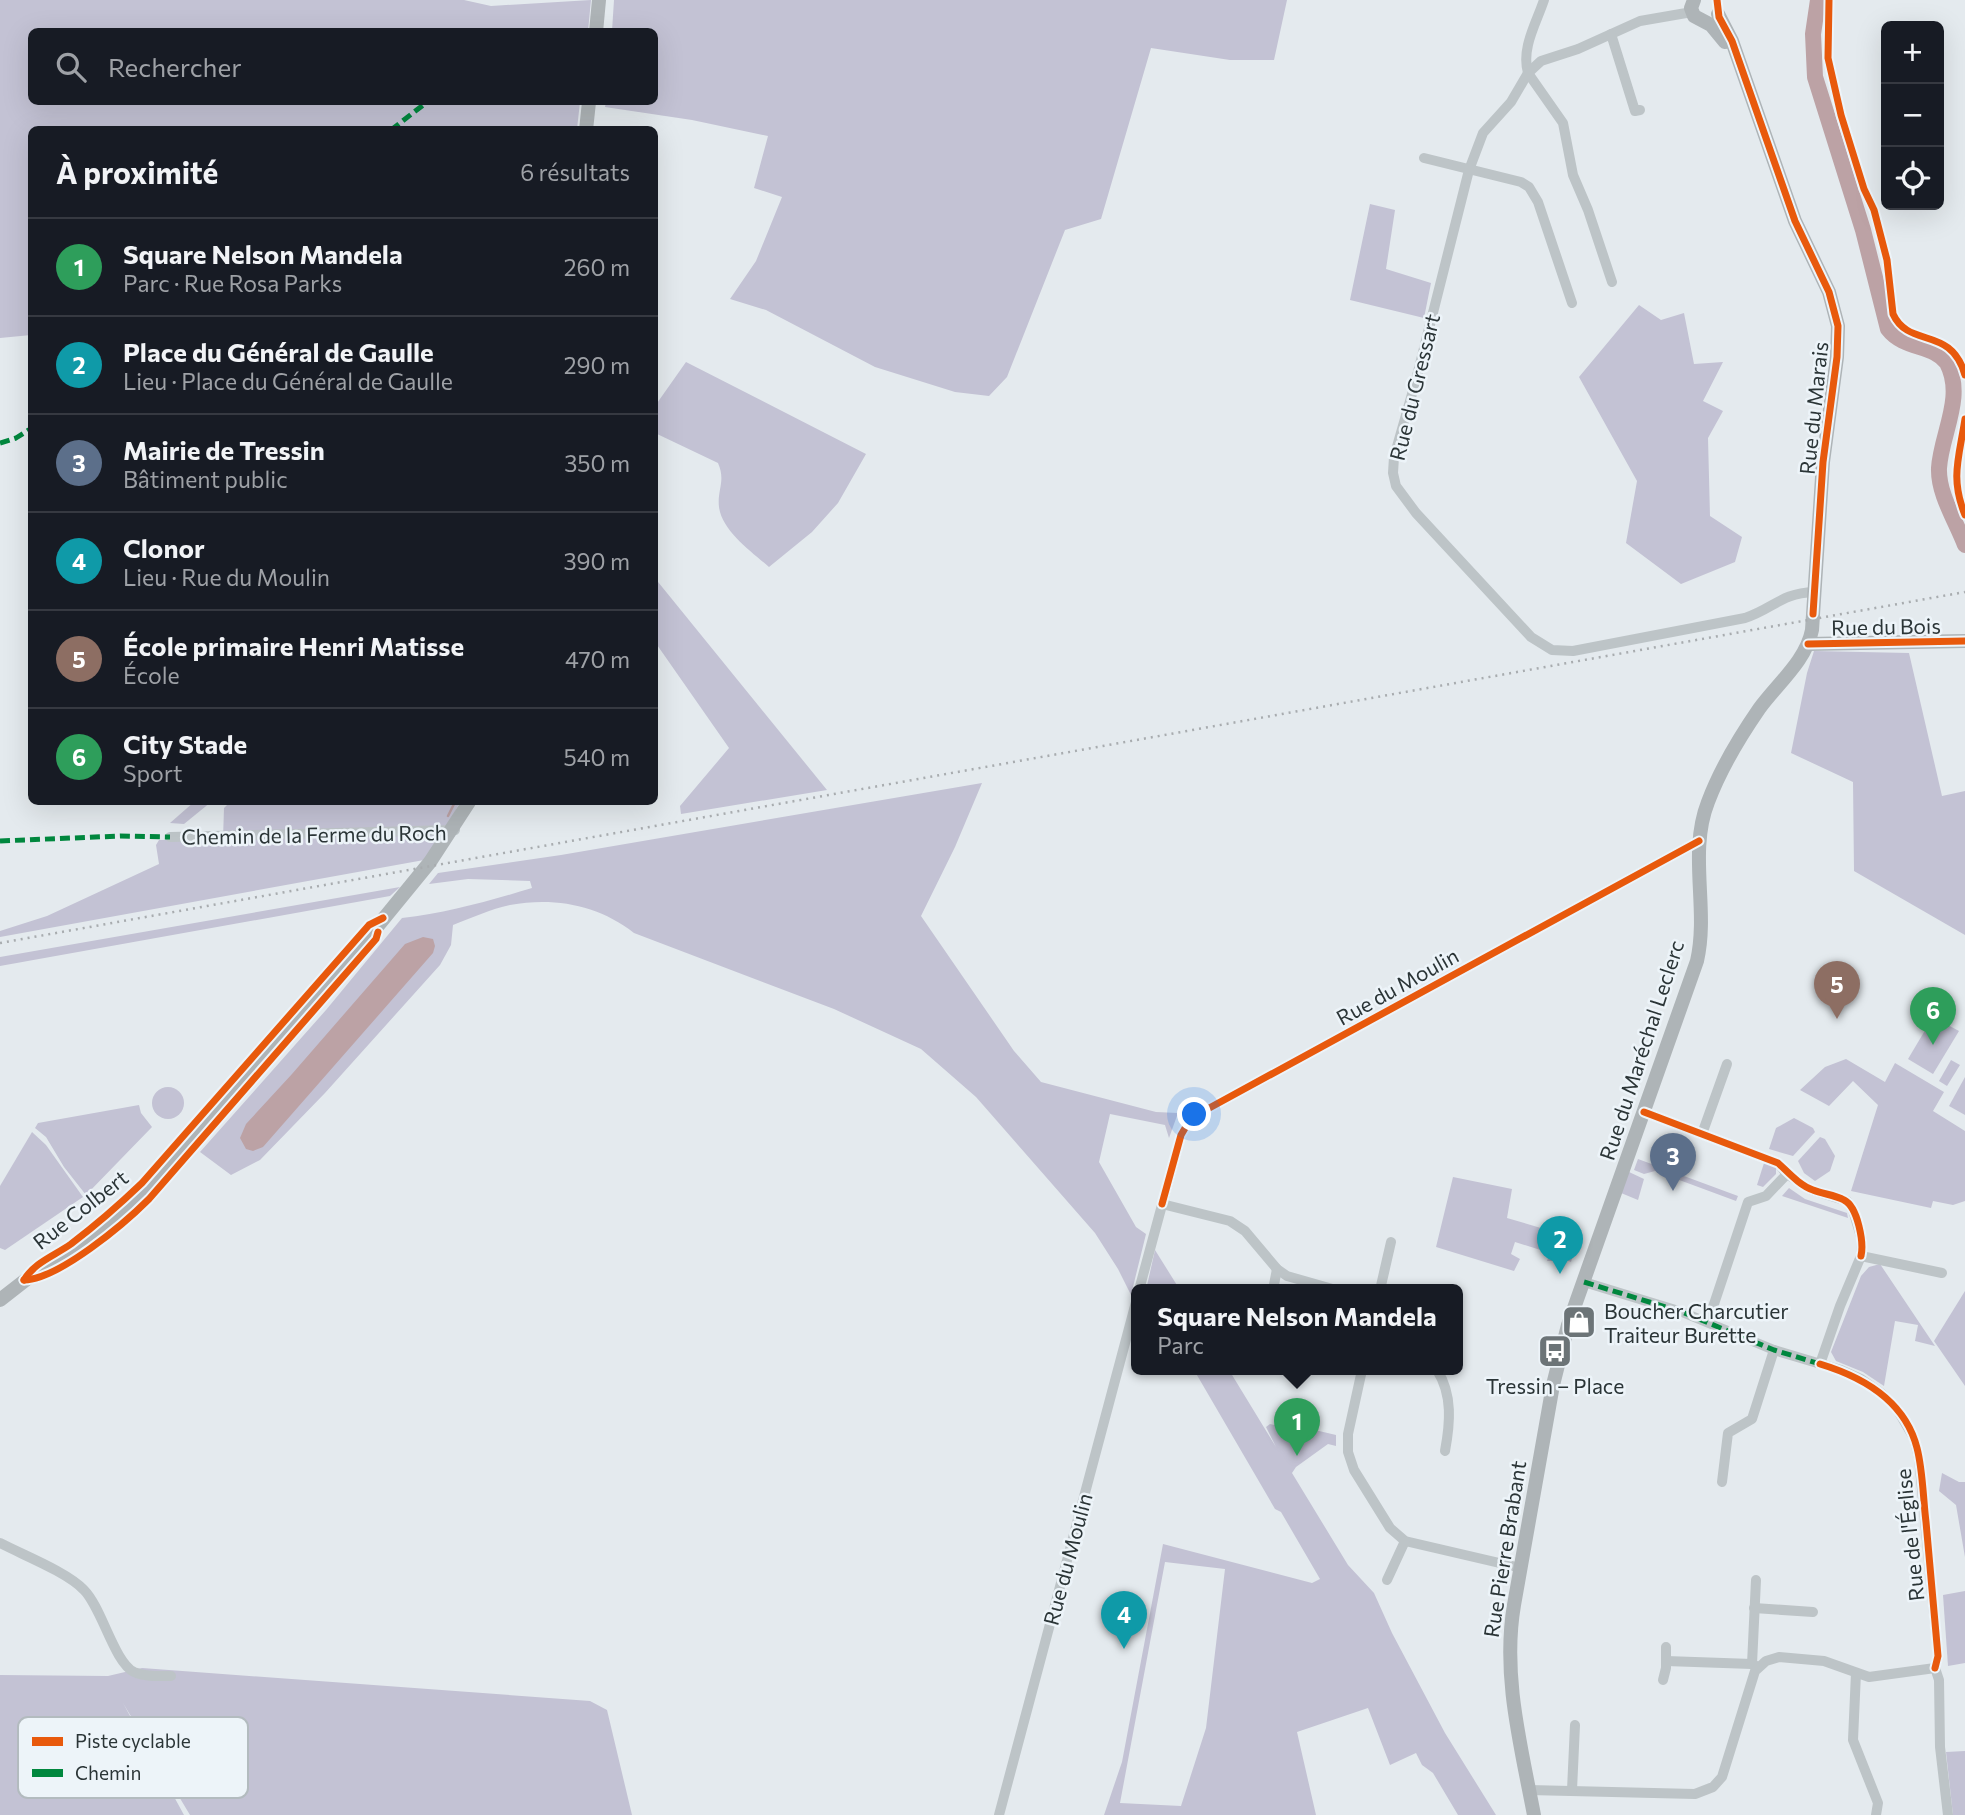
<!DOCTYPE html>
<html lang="fr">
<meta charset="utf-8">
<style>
:root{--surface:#171b24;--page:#242831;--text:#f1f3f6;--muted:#9ea1a6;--line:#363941;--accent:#ea580c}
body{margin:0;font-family:Commissioner,sans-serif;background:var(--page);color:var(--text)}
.controls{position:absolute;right:21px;top:21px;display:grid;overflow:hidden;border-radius:10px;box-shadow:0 7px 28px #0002}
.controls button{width:63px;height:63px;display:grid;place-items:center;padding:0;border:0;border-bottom:2px solid var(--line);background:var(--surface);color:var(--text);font:35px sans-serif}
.you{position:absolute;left:1195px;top:1115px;width:24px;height:24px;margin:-18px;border:5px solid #fff;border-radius:50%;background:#1a73e8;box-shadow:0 0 0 10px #1a73e833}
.badge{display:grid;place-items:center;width:46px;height:46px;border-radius:50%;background:var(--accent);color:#fff;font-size:23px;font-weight:700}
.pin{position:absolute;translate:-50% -58px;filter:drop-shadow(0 2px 4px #0008)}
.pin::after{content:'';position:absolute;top:37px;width:24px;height:21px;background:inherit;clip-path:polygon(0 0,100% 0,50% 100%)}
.popup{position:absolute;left:1131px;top:1284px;width:332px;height:91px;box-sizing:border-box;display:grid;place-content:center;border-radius:10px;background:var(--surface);filter:drop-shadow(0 2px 5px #0005);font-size:23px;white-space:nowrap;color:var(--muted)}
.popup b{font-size:26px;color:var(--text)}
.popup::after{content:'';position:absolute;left:50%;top:100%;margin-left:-14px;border:14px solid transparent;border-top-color:var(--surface)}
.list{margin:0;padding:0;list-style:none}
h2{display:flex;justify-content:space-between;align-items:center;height:91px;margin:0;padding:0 28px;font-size:30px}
h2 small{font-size:23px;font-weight:400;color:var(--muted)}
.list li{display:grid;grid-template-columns:46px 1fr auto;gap:21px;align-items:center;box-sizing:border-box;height:98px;padding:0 28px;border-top:2px solid var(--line)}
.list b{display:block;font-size:26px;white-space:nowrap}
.list p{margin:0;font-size:23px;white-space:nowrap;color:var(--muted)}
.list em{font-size:23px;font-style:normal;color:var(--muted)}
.icon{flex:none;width:38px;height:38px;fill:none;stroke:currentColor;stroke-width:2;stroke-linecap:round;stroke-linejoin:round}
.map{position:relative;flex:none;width:1965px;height:1815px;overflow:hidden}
.search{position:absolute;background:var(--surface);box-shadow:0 7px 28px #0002;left:28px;top:28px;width:630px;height:77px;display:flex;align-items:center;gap:18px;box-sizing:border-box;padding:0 24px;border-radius:10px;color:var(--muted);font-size:26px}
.panel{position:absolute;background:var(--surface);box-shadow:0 7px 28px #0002;left:28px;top:126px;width:630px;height:679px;border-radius:10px}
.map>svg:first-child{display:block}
.green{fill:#c3c2d4;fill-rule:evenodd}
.water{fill:#bca2a5}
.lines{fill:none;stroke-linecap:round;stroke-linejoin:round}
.stream{stroke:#bca2a5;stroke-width:2.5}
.river{stroke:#bca2a5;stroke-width:16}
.street{stroke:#bdc4c7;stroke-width:10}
.secondary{stroke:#aeb4b7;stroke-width:14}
.rail{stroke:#a8acaf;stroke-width:2.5;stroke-dasharray:2 5;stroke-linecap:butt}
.quiet{stroke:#00873e;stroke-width:5;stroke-dasharray:10 5;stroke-linecap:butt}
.cycleway-casing{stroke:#edf4f9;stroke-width:11}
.cycleway{stroke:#e8590c;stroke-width:7}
.labels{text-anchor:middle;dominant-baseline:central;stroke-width:5;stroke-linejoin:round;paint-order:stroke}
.street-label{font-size:21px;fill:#2b3537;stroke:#edf4f9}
.poi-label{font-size:21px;fill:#2b3537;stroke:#edf4f9;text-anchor:start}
.key{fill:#edf4f9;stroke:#b3bbbf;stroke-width:2}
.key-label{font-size:19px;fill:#2b3537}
</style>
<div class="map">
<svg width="1965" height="1815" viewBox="0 0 1965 1815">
<rect width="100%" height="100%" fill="#e4eaee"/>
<!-- green -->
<g class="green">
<path d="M0 0H464L491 6 591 0 588 31 32 32V102H580L577 129 32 130 31 335 0 338Z"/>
<path d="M614 0H1287L1274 60H1230L1151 48 1101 219 1065 230 1007 377 989 396 955 392 875 367 766 310 730 299 756 261 782 197 754 188 768 136 692 120 605 107 606 102H654V32L612 31Z"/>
<path d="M1370 204 1395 210 1386 269 1431 283 1424 318 1350 300Z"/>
<path d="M1639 305 1661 320 1684 313 1694 364 1723 362 1703 401 1723 411 1708 438 1710 516 1742 537 1735 562 1681 584 1626 543 1637 481 1579 377Z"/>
<path d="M686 362 866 454 838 503 812 532 769 567C752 552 722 531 719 507 717 490 726 481 718 463L655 433V406Z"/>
<path d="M654 577 827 790 681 814 680 806 729 748 655 642Z"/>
<path d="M1814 651 1909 653 1942 796 1965 791V935L1854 871 1853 782 1791 753 1807 673Z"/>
<path d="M982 783 955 847 921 916 1014 1051 1041 1082 1156 1112 1178 1113 1169 1138 1165 1125 1110 1114 1099 1162 1136 1227 1146 1234 1131 1295 1118 1269 1095 1233 976 1097 921 1049 834 1009 634 933C598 905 555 897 510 905 491 909 471 918 453 925L451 945 440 965 325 1093 260 1160 231 1175 200 1152 326 1010 402 918C447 913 489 901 532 888L530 881 468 879 429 884 438 873 561 855Z"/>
<path d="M194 802H211L184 824 170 823Z"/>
<path d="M230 802H460L450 821 424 860 0 937V931L47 916 159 864 156 845 159 840 223 839 224 808Z"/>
<path d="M400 887 390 896 0 966V957Z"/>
<path d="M1933 1017 1959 1031 1933 1074 1908 1059Z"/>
<path d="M1846 1059 1885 1082 1895 1063 1944 1092 1933 1111 1965 1131V1201L1953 1205 1933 1201 1931 1208 1851 1191 1878 1105 1853 1081 1829 1106 1800 1090 1825 1067Z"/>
<path d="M1951 1060 1960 1065 1947 1086 1939 1081Z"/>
<path d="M1965 1077V1115L1949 1106Z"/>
<circle cx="168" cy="1103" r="16"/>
<path d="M139 1105 141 1113 152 1127 86 1195 64 1167 46 1137 35 1128 38 1123Z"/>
<path d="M1794 1118 1813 1128 1815 1132 1793 1156 1769 1149 1776 1128Z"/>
<path d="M32 1132 46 1145 83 1197 5 1250 0 1248V1186Z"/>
<path d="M1820 1137 1825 1139 1835 1156 1830 1171 1815 1181 1804 1173 1798 1161Z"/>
<path d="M1638 1159 1738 1196 1736 1201 1655 1171 1644 1174 1634 1170Z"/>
<path d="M1764 1163 1776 1166V1174L1763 1187 1757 1185Z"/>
<path d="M1629 1172 1644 1179 1638 1200 1621 1193Z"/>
<path d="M1453 1177 1512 1189 1507 1218 1578 1239 1571 1262 1556 1256 1553 1261H1547L1550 1253 1515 1242 1511 1254 1520 1259 1514 1271 1436 1247Z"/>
<path d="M1789 1188 1805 1199 1847 1213 1848 1218 1782 1196Z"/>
<path d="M1155 1250 1180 1290H1146Z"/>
<path d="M1880 1264 1935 1346 1915 1341 1918 1325 1895 1321 1884 1386 1863 1372 1836 1361 1831 1352 1861 1276 1869 1267Z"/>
<path d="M1965 1291V1386L1934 1341Z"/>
<path d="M1194 1370H1229L1276 1447 1266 1427 1270 1424 1296 1430 1298 1426 1336 1435V1446L1328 1444 1296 1467 1292 1473 1348 1565 1374 1593 1392 1633 1445 1733 1496 1815H1458L1433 1773 1422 1765 1416 1753 1390 1765 1368 1708 1297 1732 1316 1815H1104L1122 1762 1163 1544 1312 1583 1320 1579 1281 1512 1275 1509ZM1165 1562 1225 1569 1206 1728 1181 1806 1120 1803Z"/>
<path d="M1942 1473 1959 1482H1965V1557L1956 1505 1939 1491Z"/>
<path d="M1965 1591V1663L1948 1666 1943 1595Z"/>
<path d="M142 1668 590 1701 607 1710 632 1815H190L123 1703 184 1815H0V1675L108 1676Z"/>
<path d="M1965 1751V1815H1953L1946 1752Z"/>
</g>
<!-- water -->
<path class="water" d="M423 937 433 939 435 946 433 953 263 1147 253 1151 246 1149 240 1138 246 1124 292 1074 405 944Z"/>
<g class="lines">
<!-- stream -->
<path class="stream" d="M448 816 455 802"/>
<!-- river -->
<path class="river" d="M1818 0 1813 34 1815 77 1863 230 1888 329C1904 350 1934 344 1947 363 1965 397 1941 434 1939 468 1938 494 1956 521 1965 545"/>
<!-- street -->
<g class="street">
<path d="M1544 0C1536 24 1521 48 1528 73L1563 123 1573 175 1588 210 1612 282"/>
<path d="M1692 12 1640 21 1578 49 1541 61 1528 73 1511 102 1483 133 1469 170 1416 380 1394 457 1393 473 1396 486 1416 513 1531 637 1552 650 1573 651 1745 618C1773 609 1781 593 1814 592"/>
<path d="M1611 34 1635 111 1640 110"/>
<path d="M1424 158 1521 182 1529 187 1538 202 1572 303"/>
<path d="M170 837 455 830"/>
<path d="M1644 1112 1778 1163 1787 1174 1812 1190 1847 1201 1853 1210 1862 1240 1861 1256 1840 1306 1820 1364"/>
<path d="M1702 1134 1727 1064"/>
<path d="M1162 1204 1230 1221 1245 1231 1277 1269 1287 1276 1336 1290"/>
<path d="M1861 1256 1942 1273"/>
<path d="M1584 1282 1682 1312 1774 1350 1841 1370 1861 1379 1881 1393 1897 1409 1914 1438 1919 1458 1938 1656 1935 1668"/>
<path d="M1139 1290 1181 1135 1191 1118 1699 841"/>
<path d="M1273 1290 1277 1269"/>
<path d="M1380 1290 1391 1242"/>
<path d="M1708 1322 1748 1202 1766 1196 1787 1174"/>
<path d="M1362 1370 1348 1434V1452L1354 1470 1390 1528 1405 1541 1521 1568"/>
<path d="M1437 1370C1453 1395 1450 1424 1445 1451"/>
<path d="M1722 1482 1728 1433 1752 1419 1774 1350"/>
<path d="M0 1543C23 1555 67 1572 84 1590 102 1608 114 1662 134 1672 145 1677 159 1676 171 1676"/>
<path d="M1387 1580 1405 1541"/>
<path d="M1754 1608 1813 1612"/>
<path d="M1666 1661 1752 1664 1758 1667"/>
<path d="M1752 1664 1756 1580"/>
<path d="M1935 1668 1939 1680 1940 1747 1948 1815"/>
<path d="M1856 1673 1853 1740 1878 1803 1876 1815"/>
<path d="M1663 1680 1666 1668V1647"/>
<path d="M1529 1790 1695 1794 1713 1787 1722 1777 1755 1671 1766 1661 1779 1657 1824 1661 1869 1677 1935 1668"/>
<path d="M1572 1790 1575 1725"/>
<path d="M999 1815 1136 1302"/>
</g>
<!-- secondary -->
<g class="secondary">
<path d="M1694 0 1691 8 1694 16 1711 25 1725 42"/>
<path d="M596 32 599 0"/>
<path d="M586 130 589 102"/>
<path d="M1808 644 1965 641"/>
<path d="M0 1300 32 1275 105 1229 146 1190 358 950 430 862 469 802"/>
<path d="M1534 1815C1521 1746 1502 1675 1514 1605L1553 1385 1568 1325 1697 961C1709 909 1688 853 1708 802 1720 770 1739 738 1759 709 1777 684 1806 661 1812 630L1823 462 1837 357 1838 326 1829 292 1795 221 1732 41 1718 14"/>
</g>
<!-- rail -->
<path class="rail" d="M0 943 1965 592"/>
<!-- quiet -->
<g class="quiet">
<path d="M391 130 427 102"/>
<path d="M0 443 16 438 32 428"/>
<path d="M0 841 120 836 170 837"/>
<path d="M1584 1282 1682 1312 1774 1350 1820 1364"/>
</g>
<!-- cycleway casing -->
<g class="cycleway-casing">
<g id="cycleway">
<path d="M1717 0 1719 17 1732 41 1795 221 1829 292 1838 326 1837 357 1823 462 1813 614"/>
<path d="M1829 0 1828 58 1841 115 1864 189 1874 210 1887 260 1893 314C1909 349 1951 325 1965 375"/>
<path d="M1965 419C1959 458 1950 478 1965 515"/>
<path d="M1808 644 1965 641"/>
<path d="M1644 1112 1778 1163C1788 1172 1799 1185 1813 1190 1823 1194 1835 1195 1844 1200 1858 1207 1864 1243 1861 1256"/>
<path d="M1162 1204 1181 1135 1191 1118 1699 841"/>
<path d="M24 1280C35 1262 54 1256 71 1244 96 1225 119 1205 142 1183L369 925 383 918"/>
<path d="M24 1280C59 1279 124 1224 149 1199L376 939 378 932"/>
<path d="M1820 1364C1863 1377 1905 1401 1917 1448 1923 1471 1923 1498 1926 1522 1930 1567 1934 1612 1938 1656L1935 1668"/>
</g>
</g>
<!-- cycleway -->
<use href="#cycleway" class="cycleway"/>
</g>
<!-- icons -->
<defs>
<g id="shop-square" transform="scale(1.75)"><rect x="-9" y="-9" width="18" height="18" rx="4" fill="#6c7477" stroke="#edf4f9"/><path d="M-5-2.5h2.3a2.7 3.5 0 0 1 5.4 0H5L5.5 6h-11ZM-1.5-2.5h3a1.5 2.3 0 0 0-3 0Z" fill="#fff"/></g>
<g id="bus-square" transform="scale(1.75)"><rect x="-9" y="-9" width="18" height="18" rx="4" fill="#6c7477" stroke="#edf4f9"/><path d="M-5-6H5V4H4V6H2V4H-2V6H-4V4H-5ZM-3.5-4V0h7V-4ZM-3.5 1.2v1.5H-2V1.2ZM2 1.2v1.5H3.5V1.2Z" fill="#fff"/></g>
</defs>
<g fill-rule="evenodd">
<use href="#shop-square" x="1579" y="1322"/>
<use href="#bus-square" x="1555" y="1351"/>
</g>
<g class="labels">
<!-- street labels -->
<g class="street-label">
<text transform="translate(1414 387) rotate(-76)">Rue du Gressart</text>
<text transform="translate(1813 408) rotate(-84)">Rue du Marais</text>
<text transform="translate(1886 626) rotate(-1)">Rue du Bois</text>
<text transform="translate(314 834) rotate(-1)">Chemin de la Ferme du Roch</text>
<text transform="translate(1397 986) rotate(-29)">Rue du Moulin</text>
<text transform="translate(1641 1050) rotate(-72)">Rue du Maréchal Leclerc</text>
<text transform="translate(80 1209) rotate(-38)">Rue Colbert</text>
<text transform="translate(1909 1535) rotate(-96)">Rue de l'Église</text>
<text transform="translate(1504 1549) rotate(-81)">Rue Pierre Brabant</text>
<text transform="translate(1067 1559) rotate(-75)">Rue du Moulin</text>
</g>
<!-- poi labels -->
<g class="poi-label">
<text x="1604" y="1310">Boucher Charcutier<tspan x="1604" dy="24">Traiteur Burette</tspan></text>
<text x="1555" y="1385" text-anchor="middle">Tressin – Place</text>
</g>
</g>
<!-- legend -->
<rect x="18" y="1717" width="230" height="81" rx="10" class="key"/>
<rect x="32" y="1737" width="31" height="9" fill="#e8590c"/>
<rect x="32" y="1769" width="31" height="8" fill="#00873e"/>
<g class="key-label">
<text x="75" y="1748">Piste cyclable</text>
<text x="75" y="1780">Chemin</text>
</g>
</svg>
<div class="controls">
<button>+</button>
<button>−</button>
<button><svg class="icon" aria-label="locate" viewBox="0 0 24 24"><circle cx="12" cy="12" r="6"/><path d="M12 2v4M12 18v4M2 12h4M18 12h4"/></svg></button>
</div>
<div class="you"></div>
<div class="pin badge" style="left:1297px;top:1456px;background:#2e9e5b">1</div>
<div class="popup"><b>Square Nelson Mandela</b>Parc</div>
<div class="pin badge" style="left:1560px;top:1274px;background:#0f9aa8">2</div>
<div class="pin badge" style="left:1673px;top:1191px;background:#5c6f8a">3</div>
<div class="pin badge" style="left:1124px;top:1649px;background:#0f9aa8">4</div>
<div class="pin badge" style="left:1837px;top:1019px;background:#8d6e63">5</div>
<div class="pin badge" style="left:1933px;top:1045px;background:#2e9e5b">6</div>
<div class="search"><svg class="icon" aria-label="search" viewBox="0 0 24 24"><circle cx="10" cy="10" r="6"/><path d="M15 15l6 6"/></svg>Rechercher</div>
<section class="panel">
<h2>À proximité<small>6 résultats</small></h2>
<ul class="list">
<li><span class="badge" style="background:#2e9e5b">1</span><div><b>Square Nelson Mandela</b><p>Parc · Rue Rosa Parks</p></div><em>260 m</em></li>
<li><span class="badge" style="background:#0f9aa8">2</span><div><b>Place du Général de Gaulle</b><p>Lieu · Place du Général de Gaulle</p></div><em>290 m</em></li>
<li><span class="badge" style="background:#5c6f8a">3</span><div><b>Mairie de Tressin</b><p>Bâtiment public</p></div><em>350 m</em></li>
<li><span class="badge" style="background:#0f9aa8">4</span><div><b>Clonor</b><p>Lieu · Rue du Moulin</p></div><em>390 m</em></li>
<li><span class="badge" style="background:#8d6e63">5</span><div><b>École primaire Henri Matisse</b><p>École</p></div><em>470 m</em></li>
<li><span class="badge" style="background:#2e9e5b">6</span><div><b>City Stade</b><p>Sport</p></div><em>540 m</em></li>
</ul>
</section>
</div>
